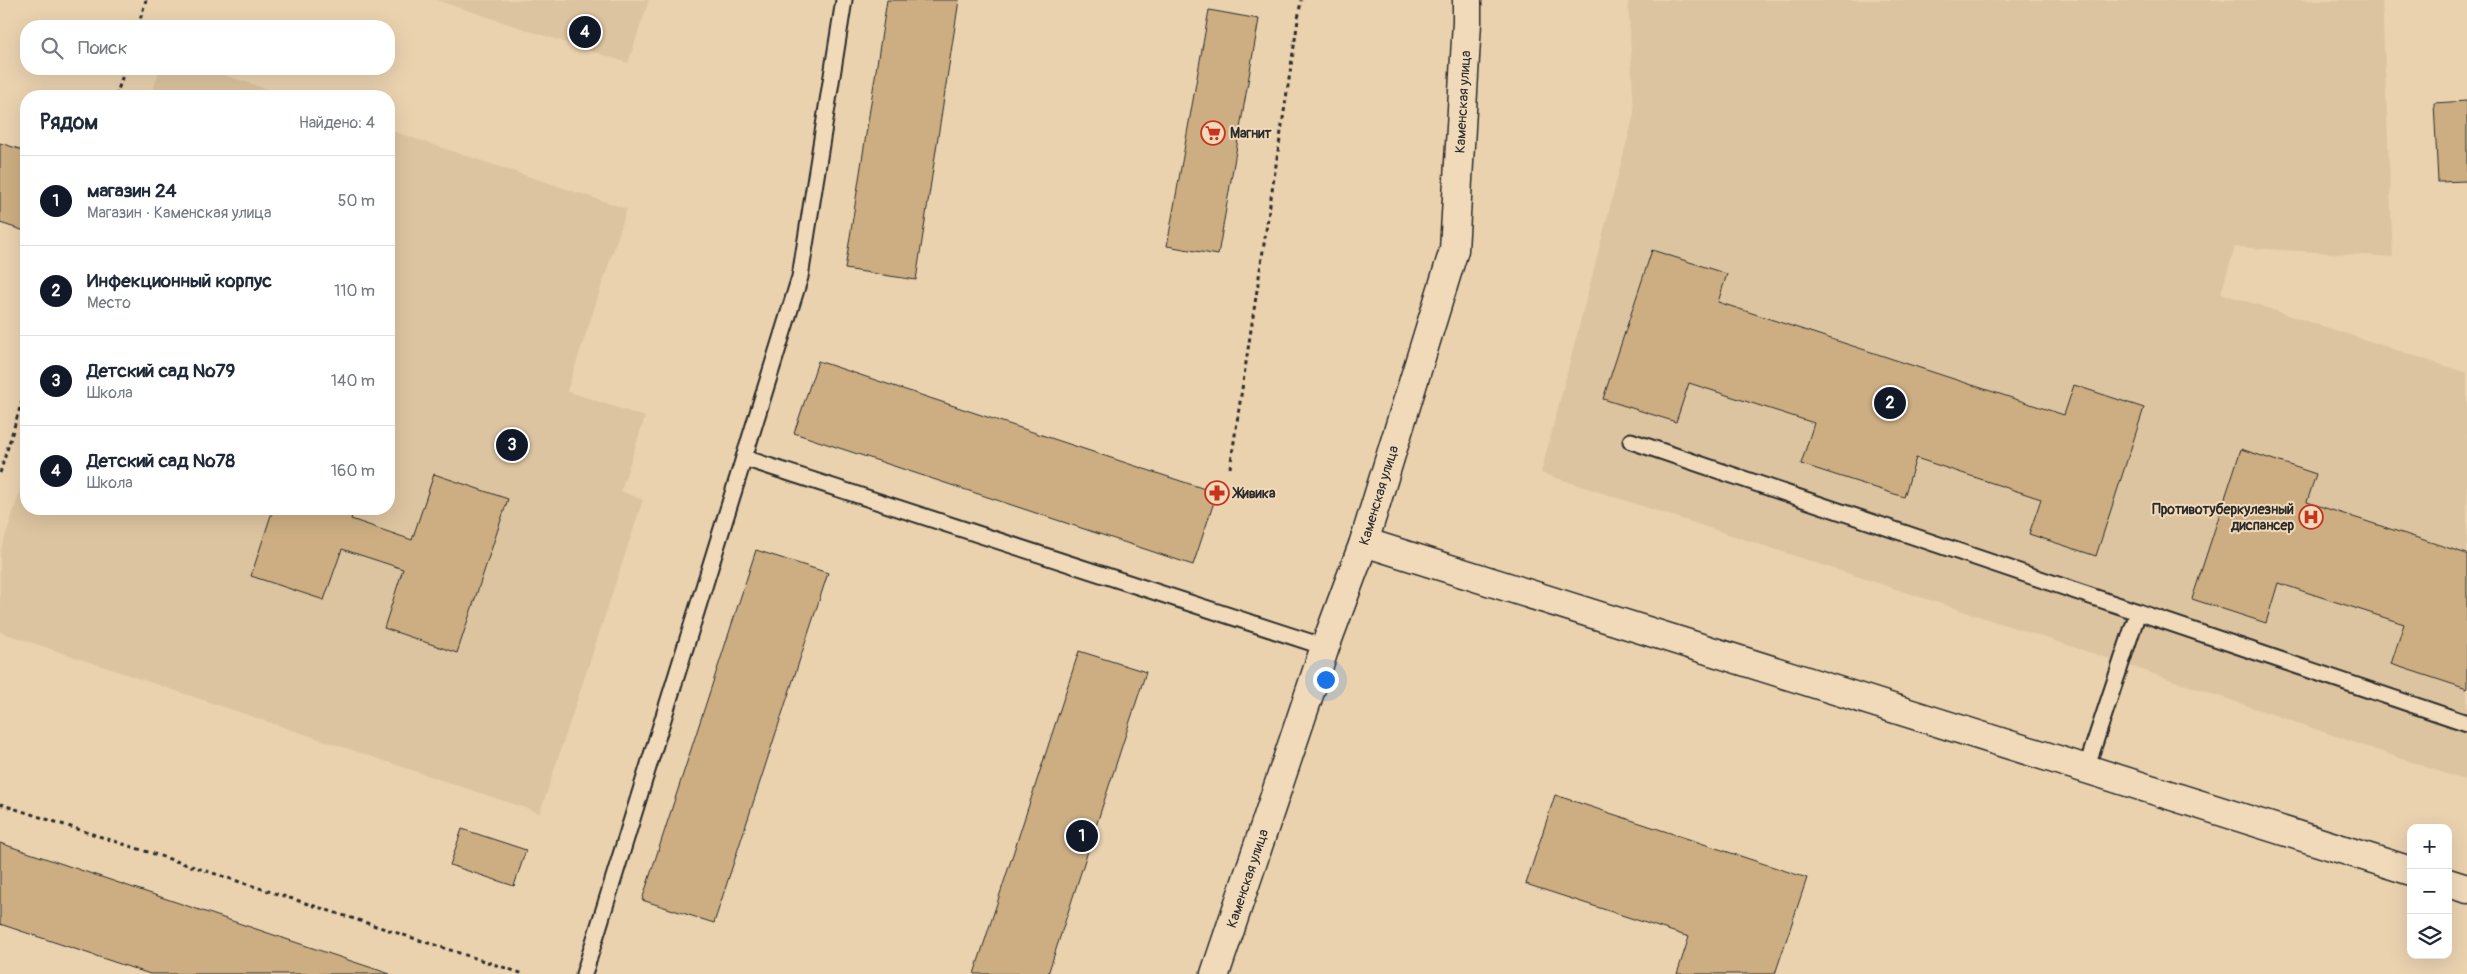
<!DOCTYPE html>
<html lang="ru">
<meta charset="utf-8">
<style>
:root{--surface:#fff;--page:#f2f2f3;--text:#1f2937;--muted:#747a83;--line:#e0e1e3;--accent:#111827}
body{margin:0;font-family:Pangolin,sans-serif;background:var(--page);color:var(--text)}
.controls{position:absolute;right:15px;bottom:15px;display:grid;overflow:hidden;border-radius:10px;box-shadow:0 5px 20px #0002}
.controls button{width:45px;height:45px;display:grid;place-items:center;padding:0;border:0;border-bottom:1px solid var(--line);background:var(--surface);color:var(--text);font:25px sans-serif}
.you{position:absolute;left:1325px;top:679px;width:18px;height:18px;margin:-12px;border:4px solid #fff;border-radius:50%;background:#1a73e8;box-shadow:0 0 0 8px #1a73e833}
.badge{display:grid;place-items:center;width:32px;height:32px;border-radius:50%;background:var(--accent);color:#fff;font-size:16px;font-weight:700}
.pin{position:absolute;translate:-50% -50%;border:2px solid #fff;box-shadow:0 1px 5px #0006}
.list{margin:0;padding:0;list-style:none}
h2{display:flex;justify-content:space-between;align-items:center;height:65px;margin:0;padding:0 20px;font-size:21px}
h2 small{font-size:16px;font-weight:400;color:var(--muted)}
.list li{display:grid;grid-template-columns:32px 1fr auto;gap:15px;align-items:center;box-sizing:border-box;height:90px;padding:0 20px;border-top:1px solid var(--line)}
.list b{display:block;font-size:19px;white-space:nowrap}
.list p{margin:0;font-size:16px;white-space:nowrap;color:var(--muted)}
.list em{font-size:16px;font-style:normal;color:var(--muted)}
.icon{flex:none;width:28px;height:28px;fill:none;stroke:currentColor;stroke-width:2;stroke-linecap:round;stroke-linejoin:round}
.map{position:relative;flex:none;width:2467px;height:974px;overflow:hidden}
.search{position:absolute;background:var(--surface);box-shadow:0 5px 20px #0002;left:20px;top:20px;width:375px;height:55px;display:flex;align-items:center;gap:12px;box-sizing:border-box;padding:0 18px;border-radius:20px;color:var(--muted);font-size:19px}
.panel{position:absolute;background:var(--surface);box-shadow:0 5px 20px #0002;left:20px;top:90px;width:375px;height:425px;border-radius:20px}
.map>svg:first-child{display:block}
.built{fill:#ddc4a0}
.building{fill:#ccae82;stroke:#2b2b2b}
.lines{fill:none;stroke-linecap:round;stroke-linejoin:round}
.service-casing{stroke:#2b2b2b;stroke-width:19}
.minor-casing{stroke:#2b2b2b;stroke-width:31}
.tertiary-casing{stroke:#2b2b2b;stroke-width:31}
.path{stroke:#2b2b2b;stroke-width:3;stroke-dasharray:4 4;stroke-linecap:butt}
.service{stroke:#f1daba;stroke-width:15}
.minor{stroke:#f1daba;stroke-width:28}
.tertiary{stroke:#f1daba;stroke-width:28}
.labels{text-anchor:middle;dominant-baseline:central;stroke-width:4;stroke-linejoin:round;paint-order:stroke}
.street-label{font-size:14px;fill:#2b2b2b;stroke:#f1daba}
.poi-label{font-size:14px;font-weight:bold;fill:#2b2b2b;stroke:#f1daba;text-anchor:start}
</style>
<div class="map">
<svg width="2467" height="974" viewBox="0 0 2467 974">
<rect width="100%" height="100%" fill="#ead2af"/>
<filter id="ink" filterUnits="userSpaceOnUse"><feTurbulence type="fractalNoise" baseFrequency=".02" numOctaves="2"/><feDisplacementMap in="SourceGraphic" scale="10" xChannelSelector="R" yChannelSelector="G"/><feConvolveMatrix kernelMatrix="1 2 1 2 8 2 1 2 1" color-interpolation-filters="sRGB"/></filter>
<g filter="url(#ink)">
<!-- built -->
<g class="built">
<path d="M436 0H649L628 63Z"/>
<path d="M1628 0H2382L2393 257 2235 247 2221 293 2467 373V781L2113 660 1541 473 1634 114Z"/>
<path d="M160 69H206L289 96H151Z"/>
<path d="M389 130 627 209 567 391 645 417 621 491 643 500 540 813 0 632V552L26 473V509H389Z"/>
</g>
<!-- building -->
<g class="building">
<path d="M887 0H959L916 280 845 269Z"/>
<path d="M1209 10 1259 19 1218 255 1167 246Z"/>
<path d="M2467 101V181L2438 182 2434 103Z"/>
<path d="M0 143 26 151 25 231 0 223Z"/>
<path d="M1652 250 1727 274 1718 302 2064 415 2074 385 2144 408 2096 556 2029 534 2041 499 1916 458 1904 497 1801 464 1814 423 1689 383 1676 422 1603 399Z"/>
<path d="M818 361 1217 493 1193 565 794 433Z"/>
<path d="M389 388 394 389 389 405Z"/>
<path d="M2241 449 2316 474 2307 502 2467 554V689L2391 664 2404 624 2278 583 2266 623 2192 599Z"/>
<path d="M434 474 508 499 457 653 384 628 403 569 342 549 324 600 251 576 273 509H355L351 519 412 540Z"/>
<path d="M756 550 828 573 714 923 642 900Z"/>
<path d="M1079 651 1146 672 1048 974H974Z"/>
<path d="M1555 795 1807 878 1775 974H1677L1689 937 1526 884Z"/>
<path d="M462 829 526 850 514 886 450 865Z"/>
<path d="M0 843 390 974H150L0 924Z"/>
</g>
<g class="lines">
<!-- service casing -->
<g class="service-casing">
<g id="service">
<path d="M1631 441 2467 723"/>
<path d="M744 458 1325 647"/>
<path d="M2086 769 2138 612"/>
<path d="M584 974 800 277 844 0"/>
</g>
</g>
<!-- minor casing -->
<g class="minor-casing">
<g id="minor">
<path d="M1364 542 2411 871"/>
<path d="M2448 883 2467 889"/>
</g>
</g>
<!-- tertiary casing -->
<g class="tertiary-casing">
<g id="tertiary">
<path id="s1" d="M1215 974 1325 647 1364 542 1454 250 1467 22V0"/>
</g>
</g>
<!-- path -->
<g class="path">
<path d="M138 26 146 0"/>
<path d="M116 96 125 69"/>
<path d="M1230 468 1301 0"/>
<path d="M0 473 26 388"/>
<path d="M0 804 524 974"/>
</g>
<!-- service -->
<use href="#service" class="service"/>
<!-- minor -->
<use href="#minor" class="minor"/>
<!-- tertiary -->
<use href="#tertiary" class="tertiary"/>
</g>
</g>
<!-- icons -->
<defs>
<g id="supermarket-ring" transform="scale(1.25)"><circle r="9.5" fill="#f1daba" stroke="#c8321e" stroke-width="1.5"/><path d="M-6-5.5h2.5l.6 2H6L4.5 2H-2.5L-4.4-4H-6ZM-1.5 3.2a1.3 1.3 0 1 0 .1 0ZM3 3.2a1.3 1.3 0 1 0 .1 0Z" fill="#c8321e"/></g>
<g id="pharmacy-ring" transform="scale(1.25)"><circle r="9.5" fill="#f1daba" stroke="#c8321e" stroke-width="1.5"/><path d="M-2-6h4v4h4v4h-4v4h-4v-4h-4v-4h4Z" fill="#c8321e"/></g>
<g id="hospital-ring" transform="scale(1.25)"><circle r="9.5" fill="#f1daba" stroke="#c8321e" stroke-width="1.5"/><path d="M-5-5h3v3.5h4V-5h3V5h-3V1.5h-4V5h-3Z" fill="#c8321e"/></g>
</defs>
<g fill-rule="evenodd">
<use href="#supermarket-ring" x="1213" y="133"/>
<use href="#pharmacy-ring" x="1217" y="493"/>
<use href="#hospital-ring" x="2311" y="517"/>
</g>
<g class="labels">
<!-- street labels -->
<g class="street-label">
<text stroke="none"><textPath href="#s1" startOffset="911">Каменская улица</textPath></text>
<text stroke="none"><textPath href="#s1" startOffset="506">Каменская улица</textPath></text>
<text stroke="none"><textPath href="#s1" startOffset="101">Каменская улица</textPath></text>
</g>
<!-- poi labels -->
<g class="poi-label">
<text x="1230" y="133">Магнит</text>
<text x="1234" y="493">Живика</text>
<text x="2294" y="509" text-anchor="end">Противотуберкулезный<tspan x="2294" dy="16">диспансер</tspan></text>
</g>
</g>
</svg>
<div class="controls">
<button>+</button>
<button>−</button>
<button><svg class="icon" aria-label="layers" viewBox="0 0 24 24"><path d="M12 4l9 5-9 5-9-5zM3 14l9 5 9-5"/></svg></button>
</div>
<div class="you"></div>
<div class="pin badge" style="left:1082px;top:836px">1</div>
<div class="pin badge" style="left:1890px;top:403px">2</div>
<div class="pin badge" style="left:512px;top:445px">3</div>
<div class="pin badge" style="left:585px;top:32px">4</div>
<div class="search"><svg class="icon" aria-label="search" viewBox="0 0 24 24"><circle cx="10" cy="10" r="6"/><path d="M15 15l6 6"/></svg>Поиск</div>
<section class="panel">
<h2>Рядом<small>Найдено: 4</small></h2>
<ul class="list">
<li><span class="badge">1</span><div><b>магазин 24</b><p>Магазин · Каменская улица</p></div><em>50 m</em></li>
<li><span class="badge">2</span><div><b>Инфекционный корпус</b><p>Место</p></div><em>110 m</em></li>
<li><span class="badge">3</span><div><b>Детский сад №79</b><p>Школа</p></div><em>140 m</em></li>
<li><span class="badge">4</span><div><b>Детский сад №78</b><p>Школа</p></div><em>160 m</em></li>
</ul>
</section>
</div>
